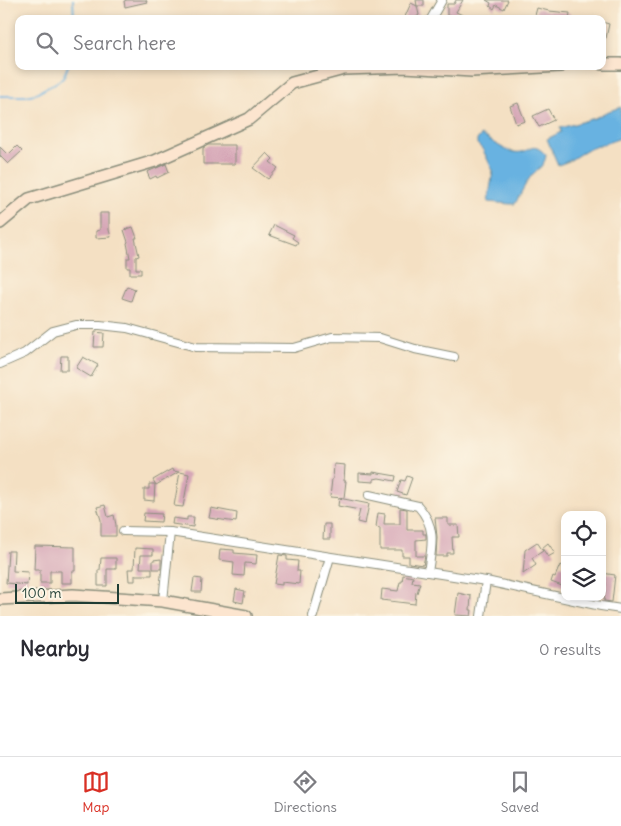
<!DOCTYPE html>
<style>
:root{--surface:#fff;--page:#f7f7f7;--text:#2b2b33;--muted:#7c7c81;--line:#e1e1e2;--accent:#d93025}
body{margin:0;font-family:Delius,sans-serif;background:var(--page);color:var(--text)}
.controls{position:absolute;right:15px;bottom:15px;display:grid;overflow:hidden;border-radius:10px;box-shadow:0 2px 8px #0003}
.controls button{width:45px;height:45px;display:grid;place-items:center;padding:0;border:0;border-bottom:1px solid var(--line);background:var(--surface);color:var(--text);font:25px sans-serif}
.scale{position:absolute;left:15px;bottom:12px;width:104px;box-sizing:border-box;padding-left:5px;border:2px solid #1f3d34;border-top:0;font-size:14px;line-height:18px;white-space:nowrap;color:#1f3d34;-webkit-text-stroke:4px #fcf5e5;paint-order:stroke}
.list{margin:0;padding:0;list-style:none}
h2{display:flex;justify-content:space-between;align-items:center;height:65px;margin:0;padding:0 20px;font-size:21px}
h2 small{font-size:16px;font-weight:400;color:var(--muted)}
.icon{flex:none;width:28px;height:28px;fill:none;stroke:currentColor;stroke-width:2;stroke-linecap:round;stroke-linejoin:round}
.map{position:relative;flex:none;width:621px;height:616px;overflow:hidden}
.search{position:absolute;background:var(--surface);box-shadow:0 2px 8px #0003;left:15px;right:15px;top:15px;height:55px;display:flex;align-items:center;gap:12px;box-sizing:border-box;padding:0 18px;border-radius:10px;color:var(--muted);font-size:19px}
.sheet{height:140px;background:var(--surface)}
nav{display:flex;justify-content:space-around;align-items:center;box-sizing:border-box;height:70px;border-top:1px solid var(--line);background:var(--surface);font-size:14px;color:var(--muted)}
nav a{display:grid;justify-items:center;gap:2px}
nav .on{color:var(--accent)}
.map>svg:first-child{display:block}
.water{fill:#68b2e1;stroke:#44788a}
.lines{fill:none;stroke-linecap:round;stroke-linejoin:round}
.stream{stroke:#68b2e1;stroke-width:2}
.building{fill:#d5a5b6}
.minor-casing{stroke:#8a8e7c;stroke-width:10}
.secondary-casing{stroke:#8a8e7c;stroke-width:14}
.minor{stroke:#fff;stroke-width:8}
.secondary{stroke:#fce5cf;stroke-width:11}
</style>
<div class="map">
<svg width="621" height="616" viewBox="0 0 621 616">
<rect width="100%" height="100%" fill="#fcf5e5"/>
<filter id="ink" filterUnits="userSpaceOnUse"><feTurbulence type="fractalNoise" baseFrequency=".02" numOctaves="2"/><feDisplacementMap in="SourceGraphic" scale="10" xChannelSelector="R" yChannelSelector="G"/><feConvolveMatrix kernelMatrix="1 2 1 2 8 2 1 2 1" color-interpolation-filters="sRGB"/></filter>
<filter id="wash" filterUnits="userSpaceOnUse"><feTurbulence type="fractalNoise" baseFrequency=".0096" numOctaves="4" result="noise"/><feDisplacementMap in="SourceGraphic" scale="20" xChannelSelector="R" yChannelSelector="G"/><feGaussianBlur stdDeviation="1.12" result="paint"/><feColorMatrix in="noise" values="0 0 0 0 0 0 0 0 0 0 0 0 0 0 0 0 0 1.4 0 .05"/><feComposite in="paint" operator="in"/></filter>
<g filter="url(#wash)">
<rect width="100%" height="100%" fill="#f4e0c3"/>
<!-- water -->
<g class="water">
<path d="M621 107V138L586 150 569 161 558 165 547 139 561 132 560 128 595 118 606 112Z"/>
<path d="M481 135C492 140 502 150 514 152 531 155 530 138 546 155 545 165 539 168 532 175 526 182 520 195 515 204H510L488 202 493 171 483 150 477 144V140Z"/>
</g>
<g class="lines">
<!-- stream -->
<g class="stream">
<path d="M73 0 74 19"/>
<path d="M0 96H26L35 94 54 84 63 78 68 66"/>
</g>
</g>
<g id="blocks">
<!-- building -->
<g class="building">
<path d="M127 0H146L147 2 125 7 124 1Z"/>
<path d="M416 0H424V6H417L419 15 414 19H404L411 3 417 6Z"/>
<path d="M456 0H463L456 12 471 19H451L452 16H447V4H454Z"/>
<path d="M486 0H508L504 9 496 5 494 9 490 6 491 3Z"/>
<path d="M537 8 549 11 570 13 569 19H534Z"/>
<path d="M602 22 609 24 606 38H602Z"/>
<path d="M518 103 525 121 516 124 510 106Z"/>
<path d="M548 109 554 120 539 127 533 116Z"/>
<path d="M208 145H235V164H203V148Z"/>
<path d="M17 146 22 151 8 164 0 156V147L8 155Z"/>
<path d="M267 153 273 159 270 162 278 168 268 179 253 168Z"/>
<path d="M166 164 169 172 157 178 156 176 150 179 147 172Z"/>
<path d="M100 213H109V230L111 237 96 238V231L100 230Z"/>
<path d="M274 225 294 235 292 238 298 242 296 245 269 235Z"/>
<path d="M133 227 137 238H135L139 256 136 257V269H141V274H130V268H127V258H130L127 243 128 242 124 230Z"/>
<path d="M127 286 135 289 131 301 122 298Z"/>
<path d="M95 332 104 333 103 347H94Z"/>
<path d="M61 356H68V370H60Z"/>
<path d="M83 357 98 365 91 377 76 368Z"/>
<path d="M334 464 345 465 344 481H346L344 498 330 497 332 479H333Z"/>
<path d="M172 469 173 471 179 472 156 485 153 480Z"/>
<path d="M180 472 189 474 183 507 174 506Z"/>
<path d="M373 472 396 476 395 481 379 478 374 479V482L359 481V473L373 474Z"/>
<path d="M407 476 412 478 406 495 397 492 401 480 405 481Z"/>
<path d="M149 484H155L154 501 144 500V489H149Z"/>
<path d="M339 498 369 504 365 524 357 522 360 510 338 506Z"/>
<path d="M105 505 108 517 114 515 116 525V536H101V520L97 507Z"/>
<path d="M211 508 237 513 236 522 209 518Z"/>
<path d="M400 508 407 509V530H423V534H426V539L416 540V556H425L423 565 409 563V556H402V550H380V528L376 527 378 513 385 514 384 524H400Z"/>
<path d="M144 513 162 514 161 522 143 521Z"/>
<path d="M187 517H194L193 527 172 524 173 518 187 520Z"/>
<path d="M435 518H448V525H458L459 537H452L453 553H447V556H436L437 537Z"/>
<path d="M324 524H330V539H323Z"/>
<path d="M537 542 543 551 532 558 536 565 523 574 525 550Z"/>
<path d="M548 543 555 553 548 557 542 548Z"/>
<path d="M35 546 75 547V571H72V583H61V571H50V583H40V570H34Z"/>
<path d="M135 548 153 549V555H141L140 568H152V575H135V581H129L128 569H134Z"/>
<path d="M220 549 234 550V553L257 555 256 564 245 563 244 576 233 575 234 562 219 560Z"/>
<path d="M8 551H14L13 571 28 572 27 585 6 583Z"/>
<path d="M279 555 287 556V560L298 561 297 571H300L299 584 282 582V585L274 584Z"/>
<path d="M101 558H116V569H107V586H98V570H100Z"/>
<path d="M161 559V569H153V560Z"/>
<path d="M560 565 565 566V587L551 582 553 576 555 577Z"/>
<path d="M602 573 615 575 612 602 604 601 606 583 602 582Z"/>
<path d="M403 575 413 577 412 582 420 583 417 593 416 592 415 604 381 600 382 589 398 591 400 582H402Z"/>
<path d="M194 578 202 579 201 592H192Z"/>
<path d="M236 589 245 591 243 603 234 601Z"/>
<path d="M458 593 471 596 470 610H472L471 616 455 615Z"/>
</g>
</g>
</g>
<g filter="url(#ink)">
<use href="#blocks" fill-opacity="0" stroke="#8a8e7c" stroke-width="1"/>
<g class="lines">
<!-- minor casing -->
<g class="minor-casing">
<g id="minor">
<path d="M431 19 442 0"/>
<path d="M0 364 25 353 53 331 76 325H100L127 328 196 347 294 348 332 337 380 338 415 349 454 357"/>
<path d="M369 495 418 506C437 527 432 546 428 572"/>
<path d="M123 531 170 532 486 581 601 606 621 609"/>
<path d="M163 601 170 532"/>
<path d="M313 616 330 557"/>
<path d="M481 616 486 581"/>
</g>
</g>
<!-- secondary casing -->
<g class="secondary-casing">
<g id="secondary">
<path d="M602 64H621"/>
<path d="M0 223 29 199 155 161 249 119 292 83 344 69 405 67 472 71 560 66"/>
<path d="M0 599 73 595 163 601 246 616"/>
</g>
</g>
<!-- minor -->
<use href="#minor" class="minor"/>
<!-- secondary -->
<use href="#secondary" class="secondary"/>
</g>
</g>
</svg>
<div class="controls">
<button><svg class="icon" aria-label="locate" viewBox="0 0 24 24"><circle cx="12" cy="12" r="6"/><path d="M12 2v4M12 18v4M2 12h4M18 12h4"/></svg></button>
<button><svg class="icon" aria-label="layers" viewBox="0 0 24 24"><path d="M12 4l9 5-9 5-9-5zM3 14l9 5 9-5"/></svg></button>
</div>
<div class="scale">100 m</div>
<div class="search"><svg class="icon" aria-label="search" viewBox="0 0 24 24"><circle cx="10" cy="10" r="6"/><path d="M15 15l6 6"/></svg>Search here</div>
</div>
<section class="sheet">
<h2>Nearby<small>0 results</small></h2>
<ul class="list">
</ul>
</section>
<nav>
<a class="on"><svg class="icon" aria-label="map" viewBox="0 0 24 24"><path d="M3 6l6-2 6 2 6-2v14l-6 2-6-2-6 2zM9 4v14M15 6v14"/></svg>Map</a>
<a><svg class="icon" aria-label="directions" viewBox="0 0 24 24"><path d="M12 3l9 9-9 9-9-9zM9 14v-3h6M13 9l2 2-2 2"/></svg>Directions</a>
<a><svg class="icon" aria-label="saved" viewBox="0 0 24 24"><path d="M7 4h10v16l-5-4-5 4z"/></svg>Saved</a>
</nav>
